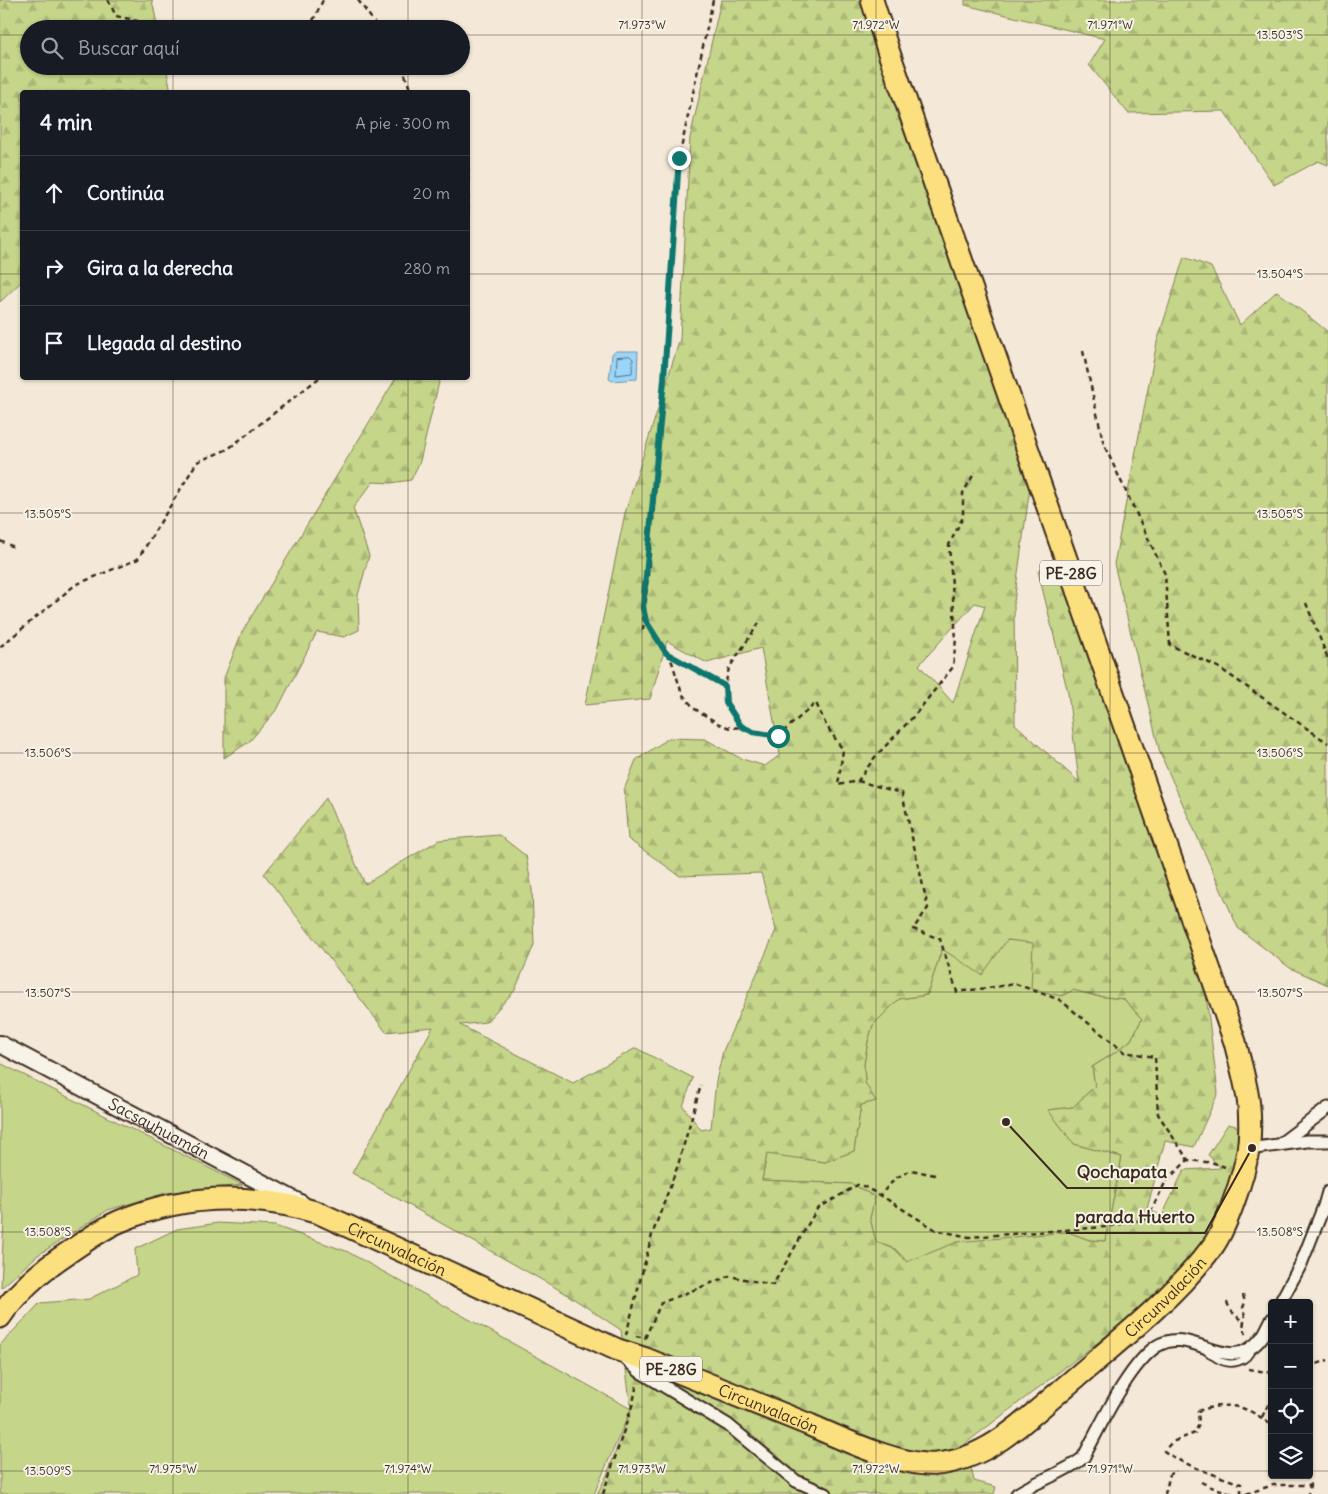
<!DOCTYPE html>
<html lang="es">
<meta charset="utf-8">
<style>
:root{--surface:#171b24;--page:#242831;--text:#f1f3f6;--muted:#9ea1a6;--line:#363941}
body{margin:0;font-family:Delius,sans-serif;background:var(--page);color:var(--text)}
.controls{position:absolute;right:15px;bottom:15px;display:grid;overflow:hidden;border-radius:5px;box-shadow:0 1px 4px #0004}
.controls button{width:45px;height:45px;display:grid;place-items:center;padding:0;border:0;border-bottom:1px solid var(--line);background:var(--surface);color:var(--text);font:25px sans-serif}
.stop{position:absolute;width:15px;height:15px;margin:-11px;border:4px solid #0f766e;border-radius:50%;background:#fff}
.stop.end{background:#0f766e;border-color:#fff;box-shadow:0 1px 5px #0008}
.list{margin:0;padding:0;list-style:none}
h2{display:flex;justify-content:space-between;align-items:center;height:65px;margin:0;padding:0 20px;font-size:21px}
h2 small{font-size:16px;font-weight:400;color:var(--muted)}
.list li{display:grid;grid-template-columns:32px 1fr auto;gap:15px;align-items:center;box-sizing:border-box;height:75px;padding:0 20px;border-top:1px solid var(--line)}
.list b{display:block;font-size:19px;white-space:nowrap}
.list em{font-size:16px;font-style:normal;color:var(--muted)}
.icon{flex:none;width:28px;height:28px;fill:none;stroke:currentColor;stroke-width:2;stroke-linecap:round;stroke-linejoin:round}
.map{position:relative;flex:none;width:1328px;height:1494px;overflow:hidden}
.search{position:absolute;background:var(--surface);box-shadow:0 1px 4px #0004;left:20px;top:20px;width:450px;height:55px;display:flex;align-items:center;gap:12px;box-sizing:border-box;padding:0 18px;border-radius:28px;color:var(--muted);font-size:19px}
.panel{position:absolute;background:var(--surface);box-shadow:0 1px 4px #0004;left:20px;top:90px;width:450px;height:290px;border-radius:5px}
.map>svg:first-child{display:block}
.grass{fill:#c5d589;stroke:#808054}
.forest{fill:url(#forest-firs);stroke:#808054;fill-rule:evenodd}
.water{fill:#9ad6fb;stroke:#7491a3}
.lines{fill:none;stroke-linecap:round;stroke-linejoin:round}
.shore{stroke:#616f76;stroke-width:1}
.lane-casing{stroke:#3b2a1e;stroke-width:9}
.street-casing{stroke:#3b2a1e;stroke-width:15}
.secondary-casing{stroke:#3b2a1e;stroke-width:20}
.highway-casing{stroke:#3b2a1e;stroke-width:25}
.path{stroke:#3b2a1e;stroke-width:2.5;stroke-dasharray:5 4;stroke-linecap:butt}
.lane{stroke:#f7f3e8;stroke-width:5.5}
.street{stroke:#f7f3e8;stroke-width:11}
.secondary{stroke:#f7f3e8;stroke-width:16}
.highway{stroke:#fce080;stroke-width:21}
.route{stroke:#0f766e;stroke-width:6}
.ticks{fill:none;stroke:#3b2a1e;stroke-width:1;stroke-opacity:0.45}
.labels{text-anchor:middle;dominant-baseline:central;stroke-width:4;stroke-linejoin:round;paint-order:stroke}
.shield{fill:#f7f3e8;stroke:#73665b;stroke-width:1}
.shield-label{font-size:15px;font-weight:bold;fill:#3b2a1e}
.street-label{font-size:16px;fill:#3b2a1e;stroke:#f7f3e8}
.ticks-label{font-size:12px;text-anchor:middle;fill:#3b2a1e;stroke:#f7f3e8;stroke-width:4;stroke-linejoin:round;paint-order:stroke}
.leader{fill:none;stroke:#3b2a1e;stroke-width:2}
.callout-dot{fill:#3b2a1e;stroke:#f7f3e8;stroke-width:2}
.callout-label{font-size:18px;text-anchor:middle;font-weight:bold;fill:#3b2a1e;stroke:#f7f3e8;stroke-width:4;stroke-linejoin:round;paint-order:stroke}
</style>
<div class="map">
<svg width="1328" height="1494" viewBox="0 0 1328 1494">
<defs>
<pattern id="forest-firs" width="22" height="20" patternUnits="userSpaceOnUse" patternTransform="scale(1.25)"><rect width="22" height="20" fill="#c5d589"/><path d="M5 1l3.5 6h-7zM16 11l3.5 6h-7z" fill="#aab776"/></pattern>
</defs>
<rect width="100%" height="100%" fill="#f4e9d8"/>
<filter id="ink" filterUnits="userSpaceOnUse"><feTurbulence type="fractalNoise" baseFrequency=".02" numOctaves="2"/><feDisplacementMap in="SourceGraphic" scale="10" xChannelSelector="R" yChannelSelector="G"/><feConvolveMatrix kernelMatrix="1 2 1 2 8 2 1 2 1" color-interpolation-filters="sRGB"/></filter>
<g filter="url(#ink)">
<!-- grass -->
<g class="grass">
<path d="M1007 940 1033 942 1073 990 1096 996 1124 999 1142 1019 1131 1040 1116 1052 1092 1067 1095 1086 1073 1107 1049 1110 1074 1144 1122 1157 1105 1241 1089 1240 1068 1232 907 1262 895 1249 876 1243 870 1218 875 1197 852 1184 762 1180 767 1153 825 1162 854 1151 861 1105 875 1101 865 1083 864 1064 868 1041 873 1025 899 999 927 995 942 949Z"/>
<path d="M0 1063 243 1185 166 1193 108 1210 38 1255 1 1288 4 1217 0 1200Z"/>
<path d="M218 1223 275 1226 346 1251 631 1409 594 1494H0V1345L40 1303 89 1299 137 1275 135 1249 177 1229Z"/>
</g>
<!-- forest -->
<g class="forest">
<path d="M0 0H152L158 29H29V66H166L171 92H22V281L0 302Z"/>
<path d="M721 0H867L1030 487 1014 602 1015 724 1079 782 1068 693 1038 571 1056 561 1203 970 1218 1093 1194 1147 1165 1141 1147 1209 1162 1216 1184 1170 1221 1168 1208 1155 1228 1124 1243 1128 1233 1190 1197 1256 1139 1311 966 1443 974 1481 996 1487 994 1494H597L607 1475 631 1409 621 1330 565 1293 352 1173 433 1027 386 1032 264 874 326 798 365 884 439 840 499 835 526 856 532 889 534 945 515 990 486 1022 460 1025 573 1083 636 1048 693 1078 683 1106 701 1130 711 1128 716 1081 723 1051 776 930 761 873 680 876 628 839 624 790 636 760 669 738 705 739 742 759 765 766 780 755 761 648 707 663 667 641 650 699 585 705 625 513 680 339 690 138ZM975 603 985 606 953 703 919 665ZM1007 940 1033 943 1031 989 1062 996 1073 990 1096 996 1124 999 1142 1019 1131 1040 1116 1052 1092 1067 1095 1086 1073 1107 1048 1110 1074 1144 1122 1157 1105 1241 1089 1240 1068 1232 957 1242 907 1262 895 1249 876 1242 870 1218 875 1197 852 1184 762 1180 767 1154 825 1162 854 1151 861 1105 876 1101 865 1083 864 1064 868 1041 873 1025 899 999 927 995 942 949 982 975Z"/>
<path d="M965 0H1328V165L1318 161 1274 185 1224 111 1128 113 1089 65 1105 39 965 5Z"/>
<path d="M1184 257 1211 267 1240 325 1277 291 1328 332V985L1290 968 1238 928 1160 753 1114 564 1157 342Z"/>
<path d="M396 378H440L420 461 411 480 391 483 373 482 353 508 369 556 358 595 359 630 344 637 317 632 278 708 249 742 224 758V678L242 632Z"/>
</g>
<!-- water -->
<path class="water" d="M616 351H638L637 379 612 381 609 379 612 354Z"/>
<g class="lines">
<!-- shore -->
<path class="shore" d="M630 356 633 359 632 373 616 375 617 357Z"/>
<!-- lane casing -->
<g class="lane-casing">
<path id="lane" d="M1207 1352C1210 1354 1214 1357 1217 1359 1230 1367 1248 1363 1252 1348"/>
</g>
<!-- street casing -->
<g class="street-casing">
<g id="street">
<path d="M1280 1144 1328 1108"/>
<path d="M1248 1149 1307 1141H1328"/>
<path d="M1280 1303 1301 1264 1324 1206 1328 1192"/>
<path d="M624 1357 639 1371 728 1425 796 1481 826 1494"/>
<path d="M1017 1494C1038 1480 1063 1474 1083 1458 1100 1427 1128 1365 1157 1346 1193 1323 1229 1381 1263 1336 1266 1331 1269 1324 1272 1319"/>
</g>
</g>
<!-- secondary casing -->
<g class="secondary-casing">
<g id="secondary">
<path id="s1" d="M0 1044 302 1204"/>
</g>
</g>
<!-- highway casing -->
<g class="highway-casing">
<g id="highway">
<path id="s2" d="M0 1317C19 1289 44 1268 72 1250 87 1240 102 1229 118 1222 183 1194 252 1193 319 1213L618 1350 646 1359C700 1381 755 1403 810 1425 842 1439 902 1467 936 1464 988 1460 1028 1418 1066 1386 1116 1343 1174 1298 1213 1246 1227 1226 1244 1175 1248 1151 1250 1138 1250 1120 1249 1107 1247 1085 1240 1063 1235 1042L889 53 872 0"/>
</g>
</g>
<!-- path -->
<g class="path">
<path d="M108 0 116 16 172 29"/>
<path d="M358 0 379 29"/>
<path d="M309 29 323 0"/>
<path d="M402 66 411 92"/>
<path d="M468 159V216"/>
<path d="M1083 351 1104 445 1165 574 1170 645 1218 667 1328 743"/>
<path d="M0 541 14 547"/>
<path d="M1306 603 1328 659"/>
<path d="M645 614 646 621 672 662 682 694 695 709 719 724 730 728 743 727"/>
<path d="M759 623 729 668 725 686 726 703 741 726 753 731 778 736 816 703 826 725 843 750 838 785 858 781 875 757 914 716 953 667 956 639 949 545 963 517V493L975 472"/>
<path d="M643 630 664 379 679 158 713 0"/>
<path d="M0 647 75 585 138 559 197 462 228 449 319 378"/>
<path d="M668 654 725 686"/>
<path d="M858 781 902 793 928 908 913 929 940 939 957 992 1016 984 1060 1000 1124 1052 1155 1057 1158 1114 1188 1160"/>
<path d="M935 1175 911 1170 896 1178 880 1195 936 1230 969 1237 1105 1227 1147 1219 1166 1181 1188 1160 1214 1163 1225 1167"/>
<path d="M1243 1295 1245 1302 1243 1308 1245 1316 1243 1328 1247 1336"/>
<path d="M1227 1302 1230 1310 1244 1323"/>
<path d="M626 1335 652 1235 678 1165 701 1085"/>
<path d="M636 1336 645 1338 661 1303 729 1276 773 1285 817 1209 859 1184 880 1195"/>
<path d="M1309 1367 1328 1360"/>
<path d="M1249 1369 1272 1373"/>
<path d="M1262 1417 1268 1405 1272 1404"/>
<path d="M1306 1475 1310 1485 1308 1494"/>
<path d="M1201 1482 1211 1487 1235 1494"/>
<path d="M603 1494 633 1403 637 1383"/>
<path d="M1165 1494 1170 1474 1176 1471"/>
<path d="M1241 1494V1484C1216 1475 1185 1466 1164 1451L1172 1442 1195 1433 1199 1424 1198 1411C1229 1401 1247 1405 1272 1426"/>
<path d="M1246 1494 1273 1485H1310"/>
</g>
<!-- lane -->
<use href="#lane" class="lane"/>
<!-- street -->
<use href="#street" class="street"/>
<!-- secondary -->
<use href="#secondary" class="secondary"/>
<!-- highway -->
<use href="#highway" class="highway"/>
</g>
</g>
<g class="lines" filter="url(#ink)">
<!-- route -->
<path class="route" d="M679 158 664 379 643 608 646 621 666 653 725 686 726 703 741 726 753 732 778 736"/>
</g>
<!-- ticks -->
<path class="ticks" d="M173 0V29M408 0V29M642 0V1494M876 0V1494M1110 0V1494M0 35H29M461 35H1328M173 66V92M408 66V92M0 274H22M468 274H1328M173 378V1494M408 378V1494M0 513H1328M0 753H1328M0 992H1328M0 1232H1328M0 1471H1272M1309 1471H1328"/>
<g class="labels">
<!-- shield labels -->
<g class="shield">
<rect x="1040" y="560.5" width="62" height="25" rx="4"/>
<rect x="640" y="1356.5" width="62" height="25" rx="4"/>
</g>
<g class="shield-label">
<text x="1071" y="573">PE-28G</text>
<text x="671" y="1369">PE-28G</text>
</g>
<!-- street labels -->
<g class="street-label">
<text stroke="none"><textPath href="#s1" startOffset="180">Sacsayhuamán</textPath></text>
<text stroke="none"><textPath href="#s2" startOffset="444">Circunvalación</textPath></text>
<text stroke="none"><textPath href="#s2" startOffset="1314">Circunvalación</textPath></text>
<text stroke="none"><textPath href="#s2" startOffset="849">Circunvalación</textPath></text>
</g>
</g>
<g class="ticks-label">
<text x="642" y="29">71.973°W</text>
<text x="876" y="29">71.972°W</text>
<text x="1110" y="29">71.971°W</text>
<text x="1280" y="39">13.503°S</text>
<text x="1280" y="278">13.504°S</text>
<text x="48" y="518">13.505°S</text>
<text x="1280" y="518">13.505°S</text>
<text x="48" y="757">13.506°S</text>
<text x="1280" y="757">13.506°S</text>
<text x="48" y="997">13.507°S</text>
<text x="1280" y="997">13.507°S</text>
<text x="48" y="1236">13.508°S</text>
<text x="1280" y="1236">13.508°S</text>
<text x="173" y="1473">71.975°W</text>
<text x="408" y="1473">71.974°W</text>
<text x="642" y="1473">71.973°W</text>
<text x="876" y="1473">71.972°W</text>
<text x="1110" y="1473">71.971°W</text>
<text x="48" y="1475">13.509°S</text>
</g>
<!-- callouts -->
<path class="leader" d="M1006 1122L1067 1188H1178M1252 1148L1205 1233H1066"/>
<g class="callout-dot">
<circle cx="1006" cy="1122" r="5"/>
<circle cx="1252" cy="1148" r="5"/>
</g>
<g class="callout-label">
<text x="1122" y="1178">Qochapata</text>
<text x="1135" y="1223">parada Huerto</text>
</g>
</svg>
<div class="controls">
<button>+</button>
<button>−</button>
<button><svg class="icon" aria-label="locate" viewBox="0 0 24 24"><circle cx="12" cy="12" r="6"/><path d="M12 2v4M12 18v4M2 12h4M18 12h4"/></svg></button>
<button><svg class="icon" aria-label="layers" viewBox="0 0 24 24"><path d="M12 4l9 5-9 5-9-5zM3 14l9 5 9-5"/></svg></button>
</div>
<div class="stop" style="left:778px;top:736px"></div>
<div class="stop end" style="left:679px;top:158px"></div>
<div class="search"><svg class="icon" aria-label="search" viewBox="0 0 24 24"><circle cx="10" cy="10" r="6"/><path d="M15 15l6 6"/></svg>Buscar aquí</div>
<section class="panel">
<h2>4 min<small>A pie · 300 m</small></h2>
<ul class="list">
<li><svg class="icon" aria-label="ahead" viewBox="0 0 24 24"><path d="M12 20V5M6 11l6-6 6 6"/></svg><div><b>Continúa</b></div><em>20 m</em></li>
<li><svg class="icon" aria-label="right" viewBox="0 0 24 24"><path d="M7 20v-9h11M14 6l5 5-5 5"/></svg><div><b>Gira a la derecha</b></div><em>280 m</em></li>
<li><svg class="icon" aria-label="arrive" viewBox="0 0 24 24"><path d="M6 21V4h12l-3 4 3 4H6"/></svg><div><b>Llegada al destino</b></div></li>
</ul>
</section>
</div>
